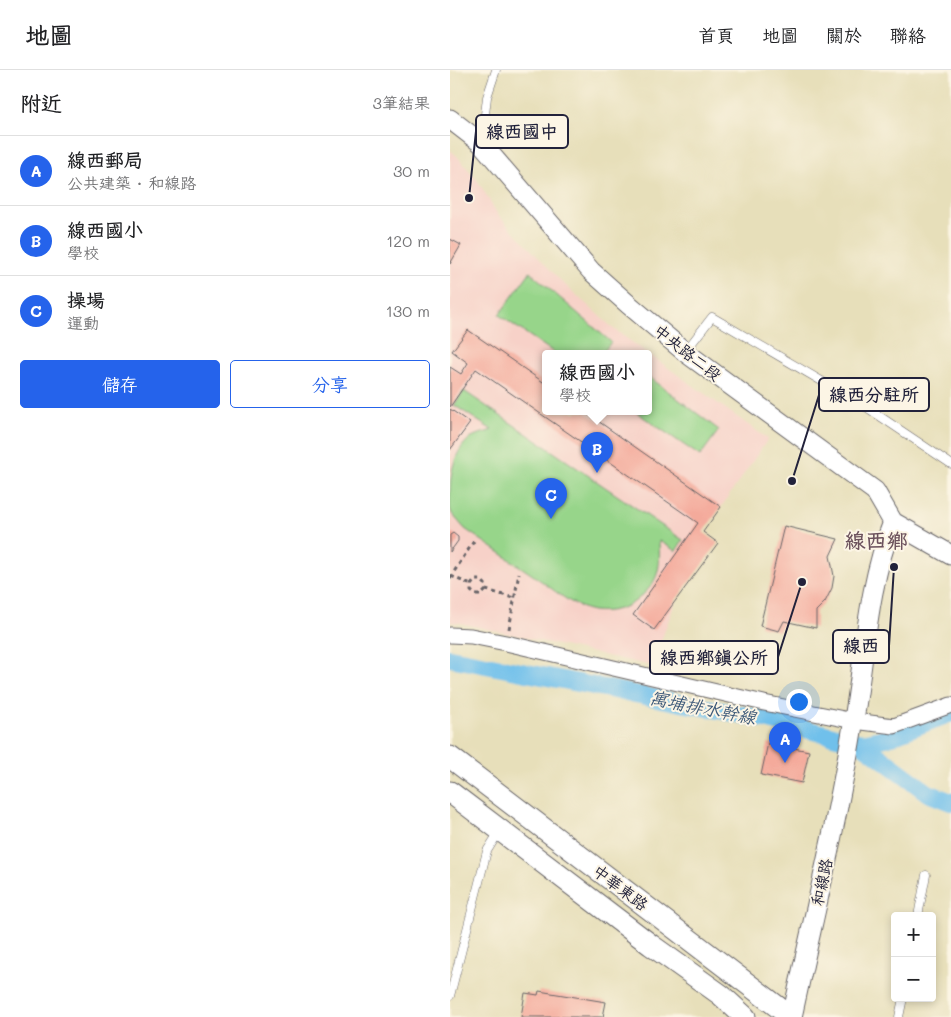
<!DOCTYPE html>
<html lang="zh-TW">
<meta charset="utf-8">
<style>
:root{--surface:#fff;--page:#f6f6f6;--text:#202124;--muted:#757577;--line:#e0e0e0;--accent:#2563eb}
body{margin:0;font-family:Mali,"LXGW WenKai TC",sans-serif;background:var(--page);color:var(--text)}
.controls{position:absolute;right:15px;bottom:15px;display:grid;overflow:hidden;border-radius:5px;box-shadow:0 2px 8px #0003}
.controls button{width:45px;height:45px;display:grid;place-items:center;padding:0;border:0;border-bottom:1px solid var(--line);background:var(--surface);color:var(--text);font:25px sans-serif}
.you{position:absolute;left:348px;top:631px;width:18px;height:18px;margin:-12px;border:4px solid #fff;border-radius:50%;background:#1a73e8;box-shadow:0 0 0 8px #1a73e833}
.badge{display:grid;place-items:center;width:32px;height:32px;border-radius:50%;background:var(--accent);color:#fff;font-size:16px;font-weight:700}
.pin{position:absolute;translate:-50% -41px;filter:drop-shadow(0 1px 2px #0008)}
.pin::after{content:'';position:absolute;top:26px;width:18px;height:15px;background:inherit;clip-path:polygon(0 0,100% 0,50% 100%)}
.popup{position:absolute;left:92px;top:280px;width:110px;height:65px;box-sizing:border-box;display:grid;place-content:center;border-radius:5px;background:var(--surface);filter:drop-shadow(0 1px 4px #0005);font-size:16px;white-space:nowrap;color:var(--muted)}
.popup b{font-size:19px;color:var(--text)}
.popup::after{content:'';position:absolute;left:50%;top:100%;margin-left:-10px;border:10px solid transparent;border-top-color:var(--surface)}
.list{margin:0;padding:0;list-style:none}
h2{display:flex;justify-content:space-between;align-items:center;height:65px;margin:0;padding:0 20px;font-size:21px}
h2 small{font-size:16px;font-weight:400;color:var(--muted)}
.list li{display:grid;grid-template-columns:32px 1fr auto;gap:15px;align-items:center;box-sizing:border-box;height:70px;padding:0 20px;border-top:1px solid var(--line)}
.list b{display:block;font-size:19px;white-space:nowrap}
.list p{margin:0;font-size:16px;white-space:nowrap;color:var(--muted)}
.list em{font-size:16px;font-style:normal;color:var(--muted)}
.actions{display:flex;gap:10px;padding:15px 20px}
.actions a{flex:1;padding:11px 0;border:1px solid var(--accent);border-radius:5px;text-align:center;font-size:18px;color:var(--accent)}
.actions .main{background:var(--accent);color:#fff}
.map{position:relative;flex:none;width:501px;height:947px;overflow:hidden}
header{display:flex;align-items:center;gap:30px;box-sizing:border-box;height:70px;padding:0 25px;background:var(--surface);border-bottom:1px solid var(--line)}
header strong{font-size:24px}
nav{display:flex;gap:28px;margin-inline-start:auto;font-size:18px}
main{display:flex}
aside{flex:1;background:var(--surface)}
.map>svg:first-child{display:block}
.built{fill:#f7d1c8;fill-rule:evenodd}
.green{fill:#97d58a;stroke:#5c7c62}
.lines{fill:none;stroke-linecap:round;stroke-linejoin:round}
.canal{stroke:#6fc0eb;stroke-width:18}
.building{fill:#f4aa9b}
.service-casing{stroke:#676467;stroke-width:9}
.minor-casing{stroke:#676467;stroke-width:17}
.tertiary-casing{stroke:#676467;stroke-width:21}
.secondary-casing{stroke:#676467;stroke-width:23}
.path{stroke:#676467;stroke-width:3;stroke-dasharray:4 4;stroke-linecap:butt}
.service{stroke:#fff;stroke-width:8}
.minor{stroke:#fff;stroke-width:15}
.tertiary{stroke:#fff;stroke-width:19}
.secondary{stroke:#fff;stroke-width:21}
.labels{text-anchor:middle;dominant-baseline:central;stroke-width:4;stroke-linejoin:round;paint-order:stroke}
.street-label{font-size:16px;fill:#22223b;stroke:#fcf5e5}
.water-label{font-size:18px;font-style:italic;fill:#3d5979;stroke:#fcf5e5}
.district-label{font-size:21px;font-weight:bold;fill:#6c525d;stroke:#fcf5e5}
.leader{fill:none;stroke:#22223b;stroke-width:2}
.callout-dot{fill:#22223b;stroke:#fcf5e5;stroke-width:2}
.callout{fill:#fcf5e5;stroke:#22223b;stroke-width:2}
.callout-label{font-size:18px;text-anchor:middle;font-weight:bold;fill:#22223b}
</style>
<header>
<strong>地圖</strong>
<nav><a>首頁</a><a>地圖</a><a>關於</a><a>聯絡</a></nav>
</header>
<main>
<aside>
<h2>附近<small>3筆結果</small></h2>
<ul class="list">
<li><span class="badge">A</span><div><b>線西郵局</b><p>公共建築 · 和線路</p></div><em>30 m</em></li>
<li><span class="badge">B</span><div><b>線西國小</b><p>學校</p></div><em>120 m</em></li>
<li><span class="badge">C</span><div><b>操場</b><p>運動</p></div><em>130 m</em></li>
</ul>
<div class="actions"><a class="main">儲存</a><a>分享</a></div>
</aside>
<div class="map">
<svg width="501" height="947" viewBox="0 0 501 947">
<rect width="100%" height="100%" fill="#fcf5e5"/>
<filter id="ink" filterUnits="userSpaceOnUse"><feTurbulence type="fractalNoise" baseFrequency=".02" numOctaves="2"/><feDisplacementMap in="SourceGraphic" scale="10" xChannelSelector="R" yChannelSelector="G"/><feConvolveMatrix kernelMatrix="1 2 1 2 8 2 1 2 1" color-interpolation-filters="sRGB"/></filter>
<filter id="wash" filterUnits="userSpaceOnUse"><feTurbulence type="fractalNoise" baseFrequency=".0096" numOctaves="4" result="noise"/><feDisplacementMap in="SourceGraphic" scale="20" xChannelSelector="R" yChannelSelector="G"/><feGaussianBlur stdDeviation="1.12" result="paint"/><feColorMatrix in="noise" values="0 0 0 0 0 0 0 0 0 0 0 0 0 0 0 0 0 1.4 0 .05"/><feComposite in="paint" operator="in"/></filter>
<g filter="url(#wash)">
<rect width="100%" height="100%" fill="#e7dfba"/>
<!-- built -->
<path class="built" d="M0 80 7 86 28 111 48 145 113 213 165 260 318 369 247 472 202 596 10 553 0 552ZM96 284H198V342H96Z"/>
<!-- green -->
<g class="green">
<path d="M80 202 161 272 152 284H106L49 245Z"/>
<path d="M198 306 269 360 250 386 186 342H198Z"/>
<path d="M14 321 233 470 226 481 209 471C210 496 211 510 189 528 177 539 160 543 143 541 124 538 103 519 87 508 63 492 39 475 15 459L2 444 0 438C0 410 0 386 20 368 26 364 35 363 42 360L4 335Z"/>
</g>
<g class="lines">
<!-- canal -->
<g class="canal">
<path d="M0 588 319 650 411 673 436 668 501 643"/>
<path d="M411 673 478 723 501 732"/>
</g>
</g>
<g id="blocks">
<!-- building -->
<g class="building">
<path d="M0 169 11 175 0 194Z"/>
<path d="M18 260 96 314V342H135L271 437 253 462 268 473 204 560 183 545 248 453 26 299 0 337V297L11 304 18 293 2 281Z"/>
<path d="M0 339 20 353 0 380Z"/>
<path d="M334 456 388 469 380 486 384 506 382 518 375 532 366 541V558L334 551 329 561 310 556Z"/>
<path d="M3 463 8 467V471L0 482V465Z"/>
<path d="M318 673 359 681 352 713 311 705Z"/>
<path d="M89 921 156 932 153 947H71L75 923 88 925Z"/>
</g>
</g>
</g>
<g filter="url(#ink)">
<use href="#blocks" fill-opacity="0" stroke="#676467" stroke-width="1"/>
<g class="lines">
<!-- service casing -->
<g class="service-casing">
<g id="service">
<path d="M32 71 37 27 46 0"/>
<path d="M235 282 262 247 416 337 501 394"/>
<path d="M468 846 476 805"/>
<path d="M0 926 37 781 49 762"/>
<path d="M449 947 453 928"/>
</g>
</g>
<!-- minor casing -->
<g class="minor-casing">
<path id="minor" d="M0 565 21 566 56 573 314 633 404 651 444 656 501 635"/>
</g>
<!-- tertiary casing -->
<g class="tertiary-casing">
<g id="tertiary">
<path d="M0 49 31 73 141 201 178 234 235 282 425 421 443 452 501 485"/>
<path d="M342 947C363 849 388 749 404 649 415 584 418 514 443 452"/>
</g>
</g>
<!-- secondary casing -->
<g class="secondary-casing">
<g id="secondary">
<path d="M0 687 341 947"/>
<path d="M0 722 201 875 271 925 295 947"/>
</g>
</g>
<!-- path -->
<g class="path">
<path d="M1 506 21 515"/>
<path d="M0 508 24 471"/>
<path d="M36 520 31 525H26L21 521V515L25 510H31L35 514 36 520 64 528"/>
<path d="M59 559 69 503"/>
</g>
<!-- service -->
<use href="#service" class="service"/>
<!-- minor -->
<use href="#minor" class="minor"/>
<!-- tertiary -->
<use href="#tertiary" class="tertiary"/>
<!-- secondary -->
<use href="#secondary" class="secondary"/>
</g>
</g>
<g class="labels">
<!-- street labels -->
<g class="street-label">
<text transform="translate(238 282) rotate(38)">中央路二段</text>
<text transform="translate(371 812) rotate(-78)">和線路</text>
<text transform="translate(171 817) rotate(37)">中華東路</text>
</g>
<!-- water labels -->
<g class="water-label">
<text transform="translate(253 637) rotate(11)">寓埔排水幹線</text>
</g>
<!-- district labels -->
<g class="district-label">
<text x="426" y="469">線西鄉</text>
</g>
</g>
<!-- callouts -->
<path class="leader" d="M19 128L26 61M342 411L369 325M444 497L439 576M352 512L328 587"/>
<g class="callout-dot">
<circle cx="19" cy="128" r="5"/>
<circle cx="342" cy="411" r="5"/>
<circle cx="444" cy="497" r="5"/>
<circle cx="352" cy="512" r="5"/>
</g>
<g class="callout">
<rect x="26" y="45" width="92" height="33" rx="5"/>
<rect x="369" y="308" width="110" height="33" rx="5"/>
<rect x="383" y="560" width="56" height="33" rx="5"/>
<rect x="200" y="571" width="128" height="33" rx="5"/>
</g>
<g class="callout-label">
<text x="72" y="68">線西國中</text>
<text x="424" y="331">線西分駐所</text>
<text x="411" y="582">線西</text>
<text x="264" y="594">線西鄉鎮公所</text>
</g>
</svg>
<div class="controls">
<button>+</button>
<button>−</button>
</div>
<div class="you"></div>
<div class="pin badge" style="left:335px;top:693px">A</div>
<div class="pin badge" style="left:147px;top:403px">B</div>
<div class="popup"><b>線西國小</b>學校</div>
<div class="pin badge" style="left:101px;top:449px">C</div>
</div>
</main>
